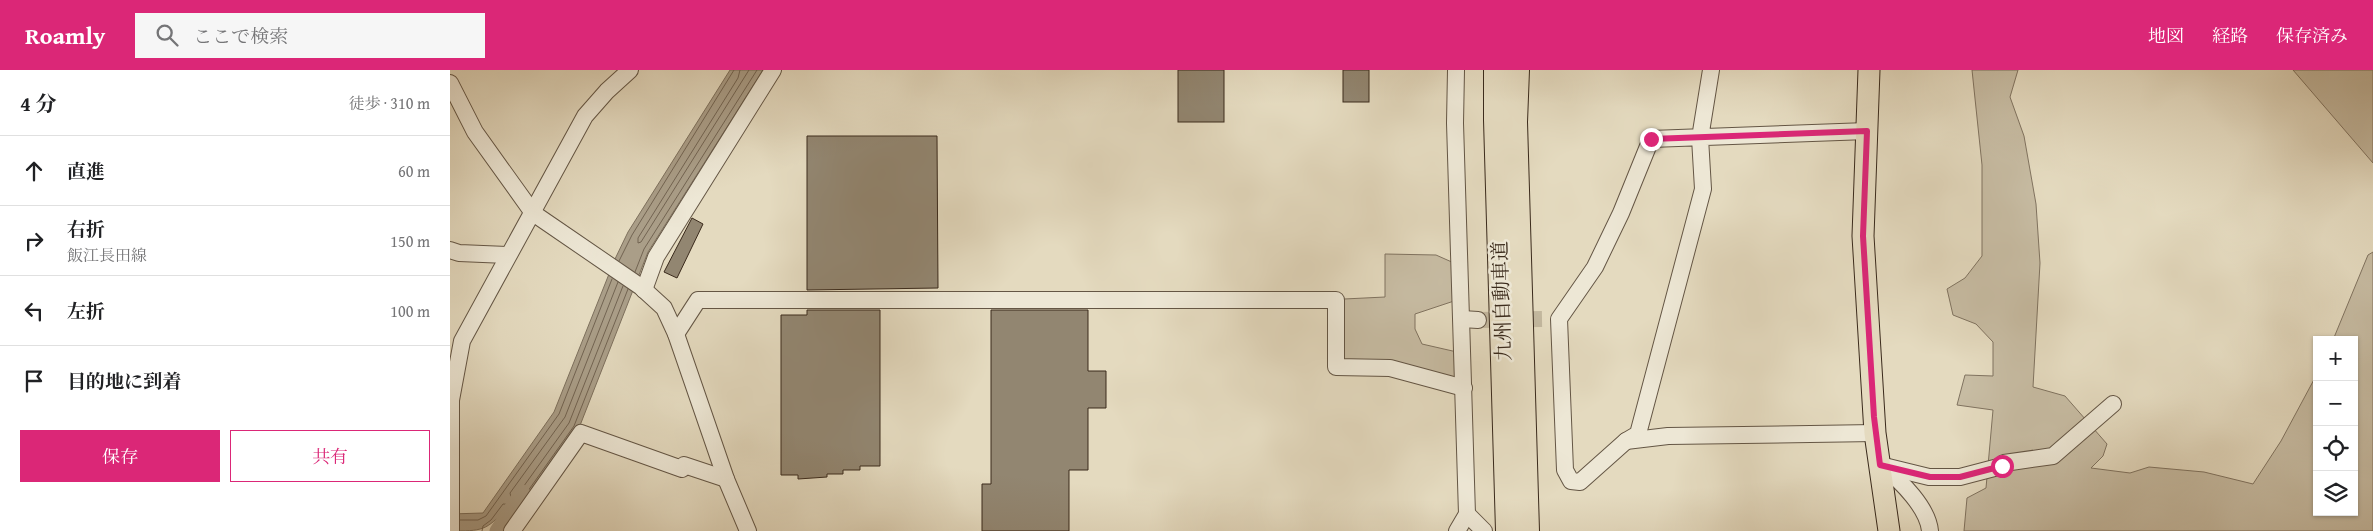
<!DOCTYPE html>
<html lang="ja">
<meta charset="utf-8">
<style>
:root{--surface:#fff;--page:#f6f6f6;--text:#202124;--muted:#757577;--line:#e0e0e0;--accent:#db2777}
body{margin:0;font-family:"Gentium Book Plus","Noto Serif JP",serif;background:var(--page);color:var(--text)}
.controls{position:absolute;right:15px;bottom:15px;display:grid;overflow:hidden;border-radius:0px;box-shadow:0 1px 4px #0004}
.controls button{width:45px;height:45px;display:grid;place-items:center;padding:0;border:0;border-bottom:1px solid var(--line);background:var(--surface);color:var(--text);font:25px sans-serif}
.stop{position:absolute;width:15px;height:15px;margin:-11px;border:4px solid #db2777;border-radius:50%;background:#fff}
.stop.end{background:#db2777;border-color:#fff;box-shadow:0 1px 5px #0008}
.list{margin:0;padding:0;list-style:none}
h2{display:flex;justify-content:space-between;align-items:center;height:65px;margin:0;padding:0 20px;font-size:21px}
h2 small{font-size:16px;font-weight:400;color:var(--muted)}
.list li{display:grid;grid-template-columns:32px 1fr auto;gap:15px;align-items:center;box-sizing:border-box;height:70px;padding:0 20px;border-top:1px solid var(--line)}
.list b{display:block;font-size:19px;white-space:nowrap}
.list p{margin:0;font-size:16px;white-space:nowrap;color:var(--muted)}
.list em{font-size:16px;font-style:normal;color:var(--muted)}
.actions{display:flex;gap:10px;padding:15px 20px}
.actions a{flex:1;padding:11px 0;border:1px solid var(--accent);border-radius:0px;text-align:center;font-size:18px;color:var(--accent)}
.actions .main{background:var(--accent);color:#fff}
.icon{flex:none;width:28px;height:28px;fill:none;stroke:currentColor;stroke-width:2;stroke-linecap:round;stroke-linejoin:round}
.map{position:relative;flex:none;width:1923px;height:461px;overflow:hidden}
header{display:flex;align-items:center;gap:30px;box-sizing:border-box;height:70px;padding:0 25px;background:var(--accent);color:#fff}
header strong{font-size:24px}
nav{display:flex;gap:28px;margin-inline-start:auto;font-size:18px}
.search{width:350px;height:45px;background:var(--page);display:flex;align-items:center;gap:12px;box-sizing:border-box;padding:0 18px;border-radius:0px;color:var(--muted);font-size:19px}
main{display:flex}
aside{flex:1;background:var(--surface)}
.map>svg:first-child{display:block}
.green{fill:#c7bca3;stroke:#807360}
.water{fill:#aa9e88;stroke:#7d705d}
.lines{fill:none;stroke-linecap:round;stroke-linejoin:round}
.shore{stroke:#726452;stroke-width:1}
.canal{stroke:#aa9e88;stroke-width:15}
.building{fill:#928671;stroke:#3a2a1c}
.minor-tunnel{stroke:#c2b79e;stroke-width:16;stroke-dasharray:16 8;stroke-linecap:butt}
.minor-casing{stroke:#645645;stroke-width:18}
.major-casing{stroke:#3a2a1c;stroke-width:23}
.highway-casing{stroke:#3a2a1c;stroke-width:26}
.minor{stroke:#ede7d5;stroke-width:16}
.major{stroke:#e4dabf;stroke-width:21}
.highway{stroke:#e4dabf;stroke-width:24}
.route{stroke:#db2777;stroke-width:6}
.labels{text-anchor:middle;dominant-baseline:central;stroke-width:5;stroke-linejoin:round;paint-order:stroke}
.street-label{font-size:20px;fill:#3a2a1c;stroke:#ede7d5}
</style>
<header>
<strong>Roamly</strong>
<div class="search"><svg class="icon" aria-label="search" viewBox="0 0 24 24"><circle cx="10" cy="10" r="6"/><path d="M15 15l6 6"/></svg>ここで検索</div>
<nav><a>地図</a><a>経路</a><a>保存済み</a></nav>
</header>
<main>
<aside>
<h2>4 分<small>徒歩 · 310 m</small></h2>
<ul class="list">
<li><svg class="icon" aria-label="ahead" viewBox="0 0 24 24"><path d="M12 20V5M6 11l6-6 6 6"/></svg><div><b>直進</b></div><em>60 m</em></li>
<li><svg class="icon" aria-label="right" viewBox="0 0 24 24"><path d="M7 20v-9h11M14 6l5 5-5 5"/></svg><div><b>右折</b><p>飯江長田線</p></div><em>150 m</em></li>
<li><svg class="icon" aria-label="left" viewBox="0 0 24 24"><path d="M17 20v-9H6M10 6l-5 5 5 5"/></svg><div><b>左折</b></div><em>100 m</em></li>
<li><svg class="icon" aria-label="arrive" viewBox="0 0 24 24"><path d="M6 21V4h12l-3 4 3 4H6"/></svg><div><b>目的地に到着</b></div></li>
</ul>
<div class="actions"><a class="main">保存</a><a>共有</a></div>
</aside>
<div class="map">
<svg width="1923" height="461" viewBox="0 0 1923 461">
<rect width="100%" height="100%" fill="#e4dabf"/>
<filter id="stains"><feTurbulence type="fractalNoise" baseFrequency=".004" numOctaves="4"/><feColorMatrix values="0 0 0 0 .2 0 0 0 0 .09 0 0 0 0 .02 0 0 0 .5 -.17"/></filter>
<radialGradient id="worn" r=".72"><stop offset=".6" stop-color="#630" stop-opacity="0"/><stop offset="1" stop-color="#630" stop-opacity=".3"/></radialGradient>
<!-- green -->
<g class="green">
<path d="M1522 0H1568L1560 27 1574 66 1586 134 1590 193 1583 317 1615 326 1657 374 1653 386 1641 398 1680 403 1699 397 1754 402 1803 414 1831 371 1867 304V442H1904V270H1883L1918 185 1923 182V461H1514L1517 428 1536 418 1543 340 1507 335 1515 305 1543 306V272L1526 254 1503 245 1497 219 1515 208 1532 186V95Z"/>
<path d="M1843 0H1923V93Z"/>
<path d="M935 184 986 185 1004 193V231L965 244V259L972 274 1007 282 1008 308 894 294V229L935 227Z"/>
</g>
<!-- water -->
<path class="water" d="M280 0H313L198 182 129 358 68 443 56 438C37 461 32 461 0 461V444L33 443 104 342 165 189 178 162Z"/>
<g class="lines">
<!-- shore -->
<g class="shore">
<path d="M290 0 288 8 188 168V173L191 172 299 0"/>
<path d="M169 191 182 165 284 0"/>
<path d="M185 202 194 179 307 0"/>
<path d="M168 212 115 347 60 423 61 427H66L119 353 173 216"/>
<path d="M10 450H28L36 446 109 344 162 209"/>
<path d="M32 461 33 456 41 450 53 434 68 435 124 356 178 219"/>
</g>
<!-- canal -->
<path class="canal" d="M47 461 72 422"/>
</g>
<!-- building -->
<g class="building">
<rect x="728" y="0" width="46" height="52"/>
<rect x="893" y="0" width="26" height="32"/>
<path d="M357 66H487L488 218 357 220Z"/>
<path d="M242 148 253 154 227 208 214 202Z"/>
<path d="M357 240H430V396H410V400H393V404H377V407L348 409V405H331V245H357Z"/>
<path d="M541 240H638V301H656V338H638V400H619V461H532V414H541Z"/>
</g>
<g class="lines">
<!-- minor-tunnel -->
<path class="minor-tunnel" d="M1028 250 1096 249"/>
<!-- minor casing -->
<g class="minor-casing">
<g id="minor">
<path d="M1006 0 1005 53 1017 444 1007 461"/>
<path d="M1261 0 1250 68 1253 119 1188 364 1176 371 1130 412 1121 411 1115 400 1109 249 1145 197 1171 143 1201 69 1417 61"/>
<path d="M0 13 25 62 83 143 191 217 214 238 226 264 276 409 298 461"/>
<path d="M0 180 9 183 57 185"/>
<path d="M194 220 206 187 323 0"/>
<path d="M1012 249 1028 250"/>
<path d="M226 264 248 230H886V297L940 298 1014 318"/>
<path d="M1176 371 1218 366 1425 363"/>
<path d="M1430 395 1479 407H1510L1552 396 1554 393 1603 386 1663 334"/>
<path d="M1434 398C1451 411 1478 438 1480 461"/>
<path d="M1017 444 1034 461"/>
<path d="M1 461V330L12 271 135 46 157 21 180 0"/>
<path d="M62 461 131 363 232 399 234 395 276 409"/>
</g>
</g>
<!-- major casing -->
<g class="major-casing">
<path id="major" d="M1419 0 1413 166 1425 363 1439 461"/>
</g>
<!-- highway casing -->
<g class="highway-casing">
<g id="highway">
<path d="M1046 0V50L1058 461"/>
<path d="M1067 0 1065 52 1077 461"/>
</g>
</g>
<!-- minor -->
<use href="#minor" class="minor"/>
<!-- major -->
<use href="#major" class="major"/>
<!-- highway -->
<use href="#highway" class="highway"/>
</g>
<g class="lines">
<!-- route -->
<path class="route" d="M1201 69 1417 61 1413 166 1424 347 1430 395 1480 407H1510L1552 396"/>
</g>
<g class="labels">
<!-- street labels -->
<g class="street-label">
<text transform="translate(1051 231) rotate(-92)">九州自動車道</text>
</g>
</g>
<rect width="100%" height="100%" filter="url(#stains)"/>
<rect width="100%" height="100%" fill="url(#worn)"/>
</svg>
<div class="controls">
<button>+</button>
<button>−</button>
<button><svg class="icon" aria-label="locate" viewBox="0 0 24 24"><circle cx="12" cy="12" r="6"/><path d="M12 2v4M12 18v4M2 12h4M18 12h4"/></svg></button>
<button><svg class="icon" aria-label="layers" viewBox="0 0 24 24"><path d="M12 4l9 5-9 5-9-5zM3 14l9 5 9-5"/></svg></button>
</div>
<div class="stop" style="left:1552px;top:396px"></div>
<div class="stop end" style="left:1201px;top:69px"></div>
</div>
</main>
